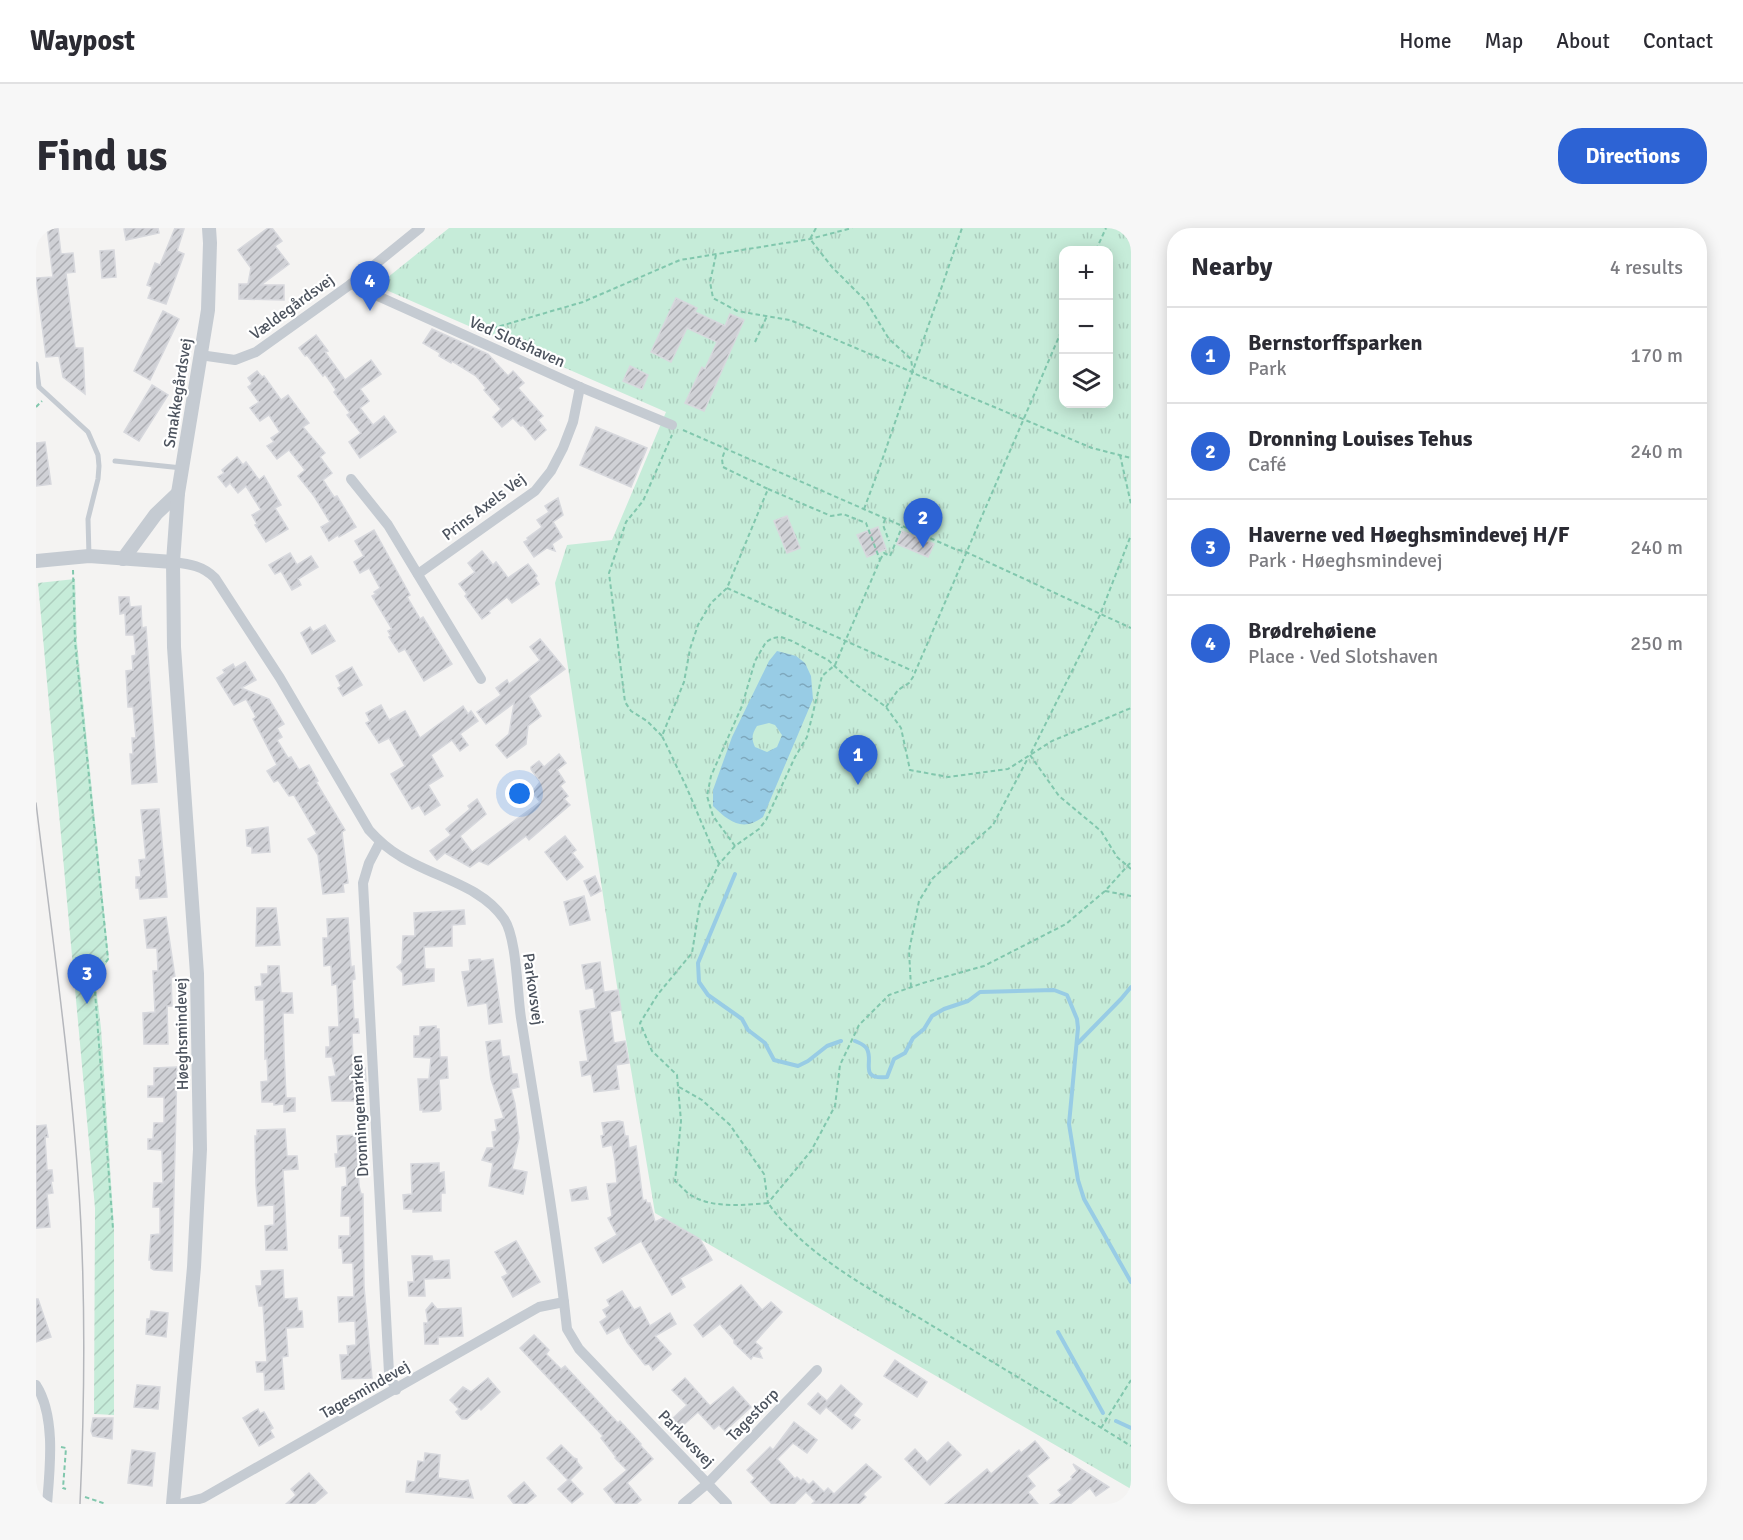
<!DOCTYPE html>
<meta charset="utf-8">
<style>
:root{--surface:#fff;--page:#f7f7f7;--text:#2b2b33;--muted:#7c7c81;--line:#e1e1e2;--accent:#2d63d4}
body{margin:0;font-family:Signika,sans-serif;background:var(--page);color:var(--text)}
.controls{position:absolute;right:18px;top:18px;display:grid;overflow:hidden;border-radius:12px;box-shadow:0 3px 15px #0003}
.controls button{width:54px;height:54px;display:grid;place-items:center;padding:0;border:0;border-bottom:2px solid var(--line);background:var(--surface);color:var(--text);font:30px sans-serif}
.you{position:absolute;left:484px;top:566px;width:21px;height:21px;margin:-15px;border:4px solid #fff;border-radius:50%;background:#1a73e8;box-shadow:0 0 0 9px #1a73e833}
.badge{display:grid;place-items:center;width:39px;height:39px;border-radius:50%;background:var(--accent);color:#fff;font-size:20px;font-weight:700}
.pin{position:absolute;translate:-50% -50px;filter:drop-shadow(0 2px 3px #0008)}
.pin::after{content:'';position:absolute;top:32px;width:21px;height:18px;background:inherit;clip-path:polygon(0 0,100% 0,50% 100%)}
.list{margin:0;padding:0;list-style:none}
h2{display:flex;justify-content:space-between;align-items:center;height:78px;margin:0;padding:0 24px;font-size:26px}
h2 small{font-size:20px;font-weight:400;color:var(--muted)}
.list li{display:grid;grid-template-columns:39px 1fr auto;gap:18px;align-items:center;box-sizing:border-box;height:96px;padding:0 24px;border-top:2px solid var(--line)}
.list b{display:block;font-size:22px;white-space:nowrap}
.list p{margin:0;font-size:20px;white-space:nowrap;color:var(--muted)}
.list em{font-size:20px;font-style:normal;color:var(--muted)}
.icon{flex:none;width:33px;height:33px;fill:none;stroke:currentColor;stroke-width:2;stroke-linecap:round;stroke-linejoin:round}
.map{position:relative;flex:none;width:1095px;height:1276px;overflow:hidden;border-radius:24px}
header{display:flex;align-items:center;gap:36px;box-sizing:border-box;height:84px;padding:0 30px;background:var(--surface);border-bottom:2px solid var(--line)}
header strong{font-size:28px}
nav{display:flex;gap:33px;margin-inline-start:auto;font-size:21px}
.intro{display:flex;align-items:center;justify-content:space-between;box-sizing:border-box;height:144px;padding:0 36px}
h1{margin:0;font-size:42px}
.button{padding:15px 27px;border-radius:24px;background:var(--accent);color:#fff;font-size:21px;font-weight:700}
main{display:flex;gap:36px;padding:0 36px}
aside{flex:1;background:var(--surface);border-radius:24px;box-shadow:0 3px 15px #0003}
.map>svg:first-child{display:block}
.park{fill:url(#park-tufts);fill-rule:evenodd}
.garden{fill:url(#garden-furrows)}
.water{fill:url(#water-ripples);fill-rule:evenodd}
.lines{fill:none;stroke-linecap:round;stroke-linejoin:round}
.stream{stroke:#98cce5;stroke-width:4}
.building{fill:url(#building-hatch);stroke:#d7d8dd;stroke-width:1.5}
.path{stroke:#81c7ad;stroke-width:2;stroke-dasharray:4.5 3;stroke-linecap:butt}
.service{stroke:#c5cbd2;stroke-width:5}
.minor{stroke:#c5cbd2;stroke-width:10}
.tertiary{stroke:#c5cbd2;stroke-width:14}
.tram{stroke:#b5b7bc;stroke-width:1.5}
.labels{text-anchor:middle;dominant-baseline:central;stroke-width:4.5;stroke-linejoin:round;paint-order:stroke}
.street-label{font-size:16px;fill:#4c535e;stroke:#fff}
</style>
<header>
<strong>Waypost</strong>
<nav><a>Home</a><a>Map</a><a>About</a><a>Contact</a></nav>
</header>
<div class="intro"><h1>Find us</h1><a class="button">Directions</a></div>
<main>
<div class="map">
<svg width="1095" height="1276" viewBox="0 0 1095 1276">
<defs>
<pattern id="park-tufts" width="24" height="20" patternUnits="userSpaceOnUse" patternTransform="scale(1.5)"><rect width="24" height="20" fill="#c6ecd9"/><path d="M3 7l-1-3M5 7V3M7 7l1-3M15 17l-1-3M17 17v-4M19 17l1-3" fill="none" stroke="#acccbd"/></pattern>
<pattern id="garden-furrows" width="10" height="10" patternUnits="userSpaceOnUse" patternTransform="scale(1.5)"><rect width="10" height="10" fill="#c6ecd9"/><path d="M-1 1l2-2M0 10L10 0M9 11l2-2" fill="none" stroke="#acccbd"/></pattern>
<pattern id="water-ripples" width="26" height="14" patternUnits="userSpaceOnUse" patternTransform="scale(1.5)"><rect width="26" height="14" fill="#98cce5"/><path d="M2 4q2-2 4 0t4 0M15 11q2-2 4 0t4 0" fill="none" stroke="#7ea8bd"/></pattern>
<pattern id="building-hatch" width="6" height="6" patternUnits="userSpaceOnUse" patternTransform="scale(1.5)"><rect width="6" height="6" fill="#d0d1d6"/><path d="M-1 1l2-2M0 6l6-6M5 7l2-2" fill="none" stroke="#abacb1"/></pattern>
</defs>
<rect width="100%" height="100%" fill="#f4f3f2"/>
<!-- park -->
<path class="park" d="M413 0H1095V1261L619 985 581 758 519 355 531 317 576 312 630 184 341 58ZM1028 22H1072V176H1028Z"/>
<!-- garden -->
<path class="garden" d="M39 351 41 414 73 732 59 751 65 800 78 1001V1187L58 1186 59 980 2 355Z"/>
<!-- water -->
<path class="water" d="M741 423 760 428 769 435 775 448 777 471 727 589C707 604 693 594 677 578V562L696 509 733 433ZM733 495 739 497 746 507 741 519 731 524 719 519C715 510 716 506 721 498Z"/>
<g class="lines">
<!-- stream -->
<g class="stream">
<path d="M699 646 662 735 663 754 672 767 706 791 712 802 729 815 738 832 762 838 772 833 791 818 805 813"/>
<path d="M819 813C823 815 828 816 831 821 838 834 822 852 851 849L858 831 869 825 877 810 888 801 896 788 908 781 932 773 944 764 1018 762 1031 767 1041 791 1042 800 1033 896 1042 952 1048 971 1095 1054"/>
<path d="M1042 815 1085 771 1095 759"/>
<path d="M1022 1104 1067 1185"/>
<path d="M1080 1193 1095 1200"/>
</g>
</g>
<!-- building -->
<g class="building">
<path d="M11 0H22L25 26 37 25 39 44 30 45 39 120H47L49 166 27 149 23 128 10 129 0 50 17 49Z"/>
<path d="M94 0H122L123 5 90 12 88 1Z"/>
<path d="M139 0 148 1 141 23 148 26 130 76 112 70 116 59 111 57 119 35 124 37Z"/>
<path d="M232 0H236L246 13 239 18 253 36 225 57H248V72L203 71V56H212L215 40 202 22Z"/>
<path d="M78 22 80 49 66 50 64 23Z"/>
<path d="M640 70 661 80 659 84 689 98 694 86 708 92 668 183 649 175 666 139 669 141 681 114 651 100 635 134 615 124Z"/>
<path d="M127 83 143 91 114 152 98 143Z"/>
<path d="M396 101 452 126 472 148 477 143 488 155 482 160 507 188 502 192 510 202 499 212 487 197 485 198 477 190 466 199 457 189 465 181 448 162 450 160 440 148 416 133 415 135 403 128 404 125 387 115Z"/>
<path d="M280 107 292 123 289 124 309 152 335 132 345 146 324 161 333 173 324 180 337 197 348 188 360 204 324 230 313 214 325 205 311 187 314 185 298 164 300 162 289 146 287 148 271 127 269 128 263 120Z"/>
<path d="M594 138 612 147 606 161 587 153Z"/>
<path d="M221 143 226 149 228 148 245 172 252 167 273 195 267 199 289 225 284 229 296 245 287 252 298 269 301 268 320 299 303 309 302 307 293 313 285 299 294 294 278 268 262 248 269 242 253 222 241 231 231 218 238 214 235 210 244 204 233 187 224 193 214 180 223 174 212 159 216 156 212 150Z"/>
<path d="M116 157 132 167 103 213 88 204Z"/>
<path d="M560 199 611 220 595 259 544 237Z"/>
<path d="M9 214 15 256 0 258V215Z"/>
<path d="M201 229 207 237 210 234 223 252 228 248 245 277 239 280 252 301 230 314 219 297 221 296 216 287 225 282 210 258 202 265 194 255 190 259 182 249 188 245 186 242Z"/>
<path d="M522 270 527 287 517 294 526 309 516 316 519 323 511 320 498 329 488 314 492 312 491 310 506 299 501 292 513 284 509 278Z"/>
<path d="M751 288 764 320 751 325 738 293Z"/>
<path d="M842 299 850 321 831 329 821 307Z"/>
<path d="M338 302 374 367 371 369 384 391 387 389 416 436 388 453 369 421 363 424 353 409 355 408 352 403 356 401 336 368 340 366 338 364 344 360 333 340 324 345 318 334 328 328 319 313Z"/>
<path d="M866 303 898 316 892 329 861 316Z"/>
<path d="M446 323 457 337 460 334 472 350 492 336 501 348 499 350 503 356 476 375 471 369 453 383 454 385 446 391 429 368 431 366 423 356 439 344 432 335Z"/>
<path d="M254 325 261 337 275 328 282 339 262 351 265 357 256 362 245 343 239 346 233 337Z"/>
<path d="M83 369H93L94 379 105 378 106 400 110 399 121 554 96 556 94 526H97L96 510H100L97 479H92L90 443 97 442 96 428 100 427 98 407H90L89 385 84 386Z"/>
<path d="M289 397 299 413 276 426 265 405 274 399 277 404Z"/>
<path d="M504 411 529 441 493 468 505 488 492 498 490 516 471 530 460 517 473 506 478 475 450 496 441 484 465 467 460 460 471 452 473 456 504 432 494 419Z"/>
<path d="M209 434 220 452 205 460 233 471 248 496 241 500 246 509 241 512 252 530 255 529 263 542 273 537 282 553 280 554 309 602 306 604 312 655 307 656 308 664 287 666 282 627 272 611 281 606 258 567 253 568 242 552 238 554 231 543 241 537 217 491 220 489 210 471 198 477 181 450 189 445 187 442 197 436 199 440Z"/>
<path d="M316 439 326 457 307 468 302 460 305 458 300 448Z"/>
<path d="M345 477 353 492 369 483 384 510 427 478 432 486 435 483 442 493 424 506 432 517 424 523 416 512 395 527 407 548 392 557 404 577 389 587 383 577 376 581 355 546 369 538 353 510 343 515 330 495 334 493 330 485Z"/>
<path d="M523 526 530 535 521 542 529 554 524 558 532 568 528 571 534 577 493 612 490 608 452 637 443 633 434 639 409 625 401 632 394 623 415 607 410 601 434 581 432 578 441 571 450 586 424 608 436 624 504 574 496 564 504 554 495 541V539L503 533 508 539Z"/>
<path d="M123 581 131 669 104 671 103 660H100V649H105L103 632 110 631 105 582Z"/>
<path d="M232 599 234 624 216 625V619L211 618 210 602Z"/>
<path d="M529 608 540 622 536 625 547 639 531 652 509 624Z"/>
<path d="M559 648 565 663 555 668 548 653Z"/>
<path d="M548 668 554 692 534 697 528 674Z"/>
<path d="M221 680H240L244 717 220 718Z"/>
<path d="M428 682 429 696 416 697V718L388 719 389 741H398V753L367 757V745L361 739 366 735 367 708H379L378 685Z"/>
<path d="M130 689 139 749H135L136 778H131L132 816H108L107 785 119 784 117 743H122L121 720H111L108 692Z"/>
<path d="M312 690 315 739 318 738 319 751 316 752 318 791H322L323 805H316L317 832H319V840H329L330 853H321L320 873H296L293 849 300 848 296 829H290V819H294L293 799H303L302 778 301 756 296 757 295 737 288 738 287 710H292L291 691Z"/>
<path d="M444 731 445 733 457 731 466 794 453 796 451 775 432 778 426 744 434 743 433 732Z"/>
<path d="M564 734 568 764 582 762 585 782 574 784 578 815 589 813 593 835 580 837 583 861 558 864 555 846 546 848 544 834 552 833 544 783 560 780 557 760 550 761 546 737Z"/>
<path d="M232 738H243L245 765H256L257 785H247L248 824 250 870H259V883L248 884V876L238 877V874H226L225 854 232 853 231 830 229 831 228 772H220L219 759 226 758 225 746H232Z"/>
<path d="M400 798V801H403L404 829H411L412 850 403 851 405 881 403 883 387 884V882H384L382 851H393L395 830 378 829V808H384V799Z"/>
<path d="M464 812 466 829 473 828 476 846H481L483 859 475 861 479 876 483 910 476 941 491 944 487 966 453 958 457 935 446 932 451 920H458L456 904 461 903 459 892 468 890 455 851 450 814Z"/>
<path d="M141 839 136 1043 118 1042 115 1040V1032H113L115 1007 124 1006V979H117L118 955H127L126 922 112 921V911H117L118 895H128V869H112V858H118V840Z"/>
<path d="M583 893 587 894 589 908H592L593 920 600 918 607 973 610 972 611 975H614L619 994 627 990 664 1011 676 1032 644 1050 649 1059 636 1067 605 1013 567 1035 559 1020 581 1007 572 990 576 988 571 956 581 955 579 933 576 917 567 919 565 908 568 907 566 895Z"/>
<path d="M10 897 12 909H9L11 942H16L17 953H15L17 965 11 966 14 999 0 1000V898Z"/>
<path d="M249 901 251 928H261L262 941 247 942 251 1022H230L229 998 238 997V977L222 978 220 957 219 908H221V902Z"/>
<path d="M320 907 323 958 325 966H327L328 1059 336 1150 306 1151 304 1127H312L311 1118 320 1117 319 1093 303 1094 302 1069H318L317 1035H307L306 1020H303V1008H314V988H305L306 959 311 958 310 938 300 939 299 926H302L301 908Z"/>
<path d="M403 935V945L408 944 409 965H405V983L377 984V981H368L367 967 376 966 375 936Z"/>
<path d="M550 959 552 971 536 973 534 962Z"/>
<path d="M480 1013 504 1054 477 1069 466 1049 472 1046 459 1024Z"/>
<path d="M376 1028H396L397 1033 413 1032 414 1050 388 1051 389 1068H373L372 1054H378Z"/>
<path d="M247 1042 248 1071 261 1070 262 1083H266L267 1099 250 1100 252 1128 246 1129 248 1161 229 1162 228 1144H221L220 1134H231L227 1078H223L220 1058H226L225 1043Z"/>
<path d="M705 1057 726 1082 735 1074 746 1084 719 1114 726 1120 723 1123 726 1130 717 1128 715 1131 698 1115V1112L684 1096 667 1109 658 1097Z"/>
<path d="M586 1063 598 1082 604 1079 614 1098 634 1085 640 1096 619 1108 635 1126 617 1142 613 1136 609 1137 591 1114 583 1099 571 1106 564 1094 571 1089 567 1082 574 1078 571 1072Z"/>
<path d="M0 1071H2L15 1109 0 1114Z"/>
<path d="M396 1075 401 1081 425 1080 427 1108 402 1109V1116H389L388 1095H392L390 1082Z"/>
<path d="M115 1083 132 1085 130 1109 110 1106 111 1091H114Z"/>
<path d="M498 1107 513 1122 510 1126 525 1141 529 1138 582 1195 584 1193 605 1216 604 1217 617 1231 591 1255 605 1272 600 1276H580L568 1261 591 1242 579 1230 580 1229 565 1210 567 1208 484 1120Z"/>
<path d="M859 1132 891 1154 881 1169 848 1148Z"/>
<path d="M452 1150 464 1164 445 1182 443 1180 431 1191H426L420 1184 423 1181 414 1172 427 1159 435 1164Z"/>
<path d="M649 1150 674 1178 697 1159 715 1179 689 1203 683 1197 678 1201 662 1184 643 1201 635 1192 651 1177 636 1162Z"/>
<path d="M101 1157 124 1159 122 1181 98 1179Z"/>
<path d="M805 1157 826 1176 817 1187 824 1192 816 1201 790 1179 784 1186 772 1176 782 1165 791 1173Z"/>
<path d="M222 1181 224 1186 228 1184 237 1200 234 1202 238 1209 223 1218 207 1190Z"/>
<path d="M57 1190H77L76 1211 57 1208 55 1203Z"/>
<path d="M758 1194 781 1212 771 1225 757 1215 741 1231 759 1251 761 1249 765 1253 767 1251 773 1257 777 1253 788 1264 792 1260 798 1266 830 1236 845 1249 827 1266 830 1269 823 1276H776L779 1273 770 1264 758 1276H736L715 1254 719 1250 711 1242 734 1219 737 1222Z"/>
<path d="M999 1213 1013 1230 991 1248 999 1258 992 1264 1002 1276H909L951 1241 955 1246 983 1222 985 1225Z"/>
<path d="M912 1214 925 1227 894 1257 869 1231 879 1221 891 1234Z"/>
<path d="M525 1217 538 1230 541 1231V1234L546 1240 534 1252 547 1266 536 1275 522 1261 532 1252 511 1230Z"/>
<path d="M96 1222 119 1225 116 1258 92 1255Z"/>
<path d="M389 1225 404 1227 402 1250 427 1253 432 1252 437 1270 370 1264 371 1253 379 1254 382 1233 388 1234Z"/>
<path d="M1037 1236 1073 1259 1060 1268 1054 1260 1034 1276H1014L1026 1267 1022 1262 1036 1251 1035 1249 1041 1243Z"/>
<path d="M273 1245 291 1265 278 1276H250L260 1267 255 1261Z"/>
<path d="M488 1254 500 1268 490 1276H478L472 1268Z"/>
</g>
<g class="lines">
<!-- path -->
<g class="path">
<path d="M780 0 774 11 796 39 830 73 853 111 875 131 877 145 1056 220 1095 230"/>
<path d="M1060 22 1070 0"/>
<path d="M680 27 674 54 677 70 701 83 754 92 876 144"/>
<path d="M451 105 454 101 547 74 644 32 774 11 816 0"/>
<path d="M719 114 731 88"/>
<path d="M0 179 6 173"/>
<path d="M647 202 919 321 930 324 1095 400"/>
<path d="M1084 227 1095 276"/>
<path d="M732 261 795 288 807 286 830 295 844 332 799 437 786 448 771 509 759 529 730 592 723 601 699 618 683 636 664 675 656 725 622 766 604 795 616 823 641 847 645 893 639 953C644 957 648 962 653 966 675 981 708 977 732 975 773 1032 841 1064 900 1100 965 1139 1030 1178 1095 1218"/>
<path d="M828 281 843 241 926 0"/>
<path d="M849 291 847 297 853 313"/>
<path d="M844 332 848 325 854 328 866 299"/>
<path d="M37 342 39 414 72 731 58 751 77 1001"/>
<path d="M691 360 877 443"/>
<path d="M850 479 862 462 873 455 877 449 1028 97"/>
<path d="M626 508 611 493 595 483 589 474 573 345 590 294 607 273 636 207"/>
<path d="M995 525 1064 387 1095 307"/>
<path d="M994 527 1023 568 1065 603 1081 629 1095 641"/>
<path d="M699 618 677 588 671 568 675 548 706 478 719 433 730 414 737 410 745 409 756 413 792 432 814 452 850 479 865 500 874 542 912 549 972 541 1016 513 1095 480"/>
<path d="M683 636 650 558 626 508 648 454 654 421 662 397 675 375 691 360 732 261 687 239 686 231 689 222"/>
<path d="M1069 663 1095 668"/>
<path d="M875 759 873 723 883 673 897 650 957 597 992 530"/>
<path d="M643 859 666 872 694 897 728 946 732 975 775 923 799 878 804 837 823 797 853 767 887 755 948 738 1030 696 1069 663 1095 634"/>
<path d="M1065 1200 1095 1152"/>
<path d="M25 1219 30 1220 27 1260 30 1261"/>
<path d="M49 1269 70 1276"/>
</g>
<!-- service -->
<g class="service">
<path d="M0 136 3 159 52 204 62 227 63 238 62 251 52 291 53 328"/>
<path d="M79 233 146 240"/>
</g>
<!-- minor -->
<g class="minor">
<path d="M315 56 544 159 636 197"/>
<path d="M164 127 199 132 220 124 315 56 384 0"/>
<path d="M315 251 352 297 445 451"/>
<path d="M137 334C154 336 167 338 179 350L244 450 333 602C342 612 352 621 364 628 397 649 445 657 468 691 481 710 481 765 485 790 501 893 520 997 531 1101L543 1121 691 1276"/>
<path d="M382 346 499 263 515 243 527 220 537 194 544 159"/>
<path d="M344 614 333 635 327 655 353 1145 360 1162"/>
<path d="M0 1157C20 1188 14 1240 11 1276"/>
<path d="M144 1276 167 1270 503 1079 528 1074"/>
<path d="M647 1276 672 1255 781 1142"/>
</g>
<!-- tertiary -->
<g class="tertiary">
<path d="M87 331 120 286 142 265"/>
<path d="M0 333 53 328 137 334"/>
<path d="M137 1276 158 1039 164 921 161 746 138 419 137 334 142 265 172 82 174 15 173 0"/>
</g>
<!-- tram -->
<path class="tram" d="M0 575C15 700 33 824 42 949 50 1058 49 1167 44 1276"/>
</g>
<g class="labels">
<!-- street labels -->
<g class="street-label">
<text transform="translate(256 79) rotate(-36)">Vældegårdsvej</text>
<text transform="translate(481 114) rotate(24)">Ved Slotshaven</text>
<text transform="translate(142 165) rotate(-81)">Smakkegårdsvej</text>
<text transform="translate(448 279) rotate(-37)">Prins Axels Vej</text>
<text transform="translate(497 761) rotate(82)">Parkovsvej</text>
<text transform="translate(146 806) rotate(-91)">Høeghsmindevej</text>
<text transform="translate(324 888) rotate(-93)">Dronningemarken</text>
<text transform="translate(329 1162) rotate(-30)">Tagesmindevej</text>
<text transform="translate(717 1187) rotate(-46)">Tagestorp</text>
<text transform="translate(650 1211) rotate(46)">Parkovsvej</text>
</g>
</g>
</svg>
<div class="controls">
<button>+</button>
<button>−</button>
<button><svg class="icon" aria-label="layers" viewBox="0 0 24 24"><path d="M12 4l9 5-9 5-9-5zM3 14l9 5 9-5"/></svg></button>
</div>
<div class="you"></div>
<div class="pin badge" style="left:822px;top:557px">1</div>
<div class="pin badge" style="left:887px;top:320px">2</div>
<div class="pin badge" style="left:51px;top:776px">3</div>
<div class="pin badge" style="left:334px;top:83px">4</div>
</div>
<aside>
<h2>Nearby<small>4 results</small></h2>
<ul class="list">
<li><span class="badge">1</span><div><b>Bernstorffsparken</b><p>Park</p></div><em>170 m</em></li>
<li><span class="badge">2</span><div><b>Dronning Louises Tehus</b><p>Café</p></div><em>240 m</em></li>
<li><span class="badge">3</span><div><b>Haverne ved Høeghsmindevej H/F</b><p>Park · Høeghsmindevej</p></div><em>240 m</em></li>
<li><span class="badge">4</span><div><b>Brødrehøiene</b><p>Place · Ved Slotshaven</p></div><em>250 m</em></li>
</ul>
</aside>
</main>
